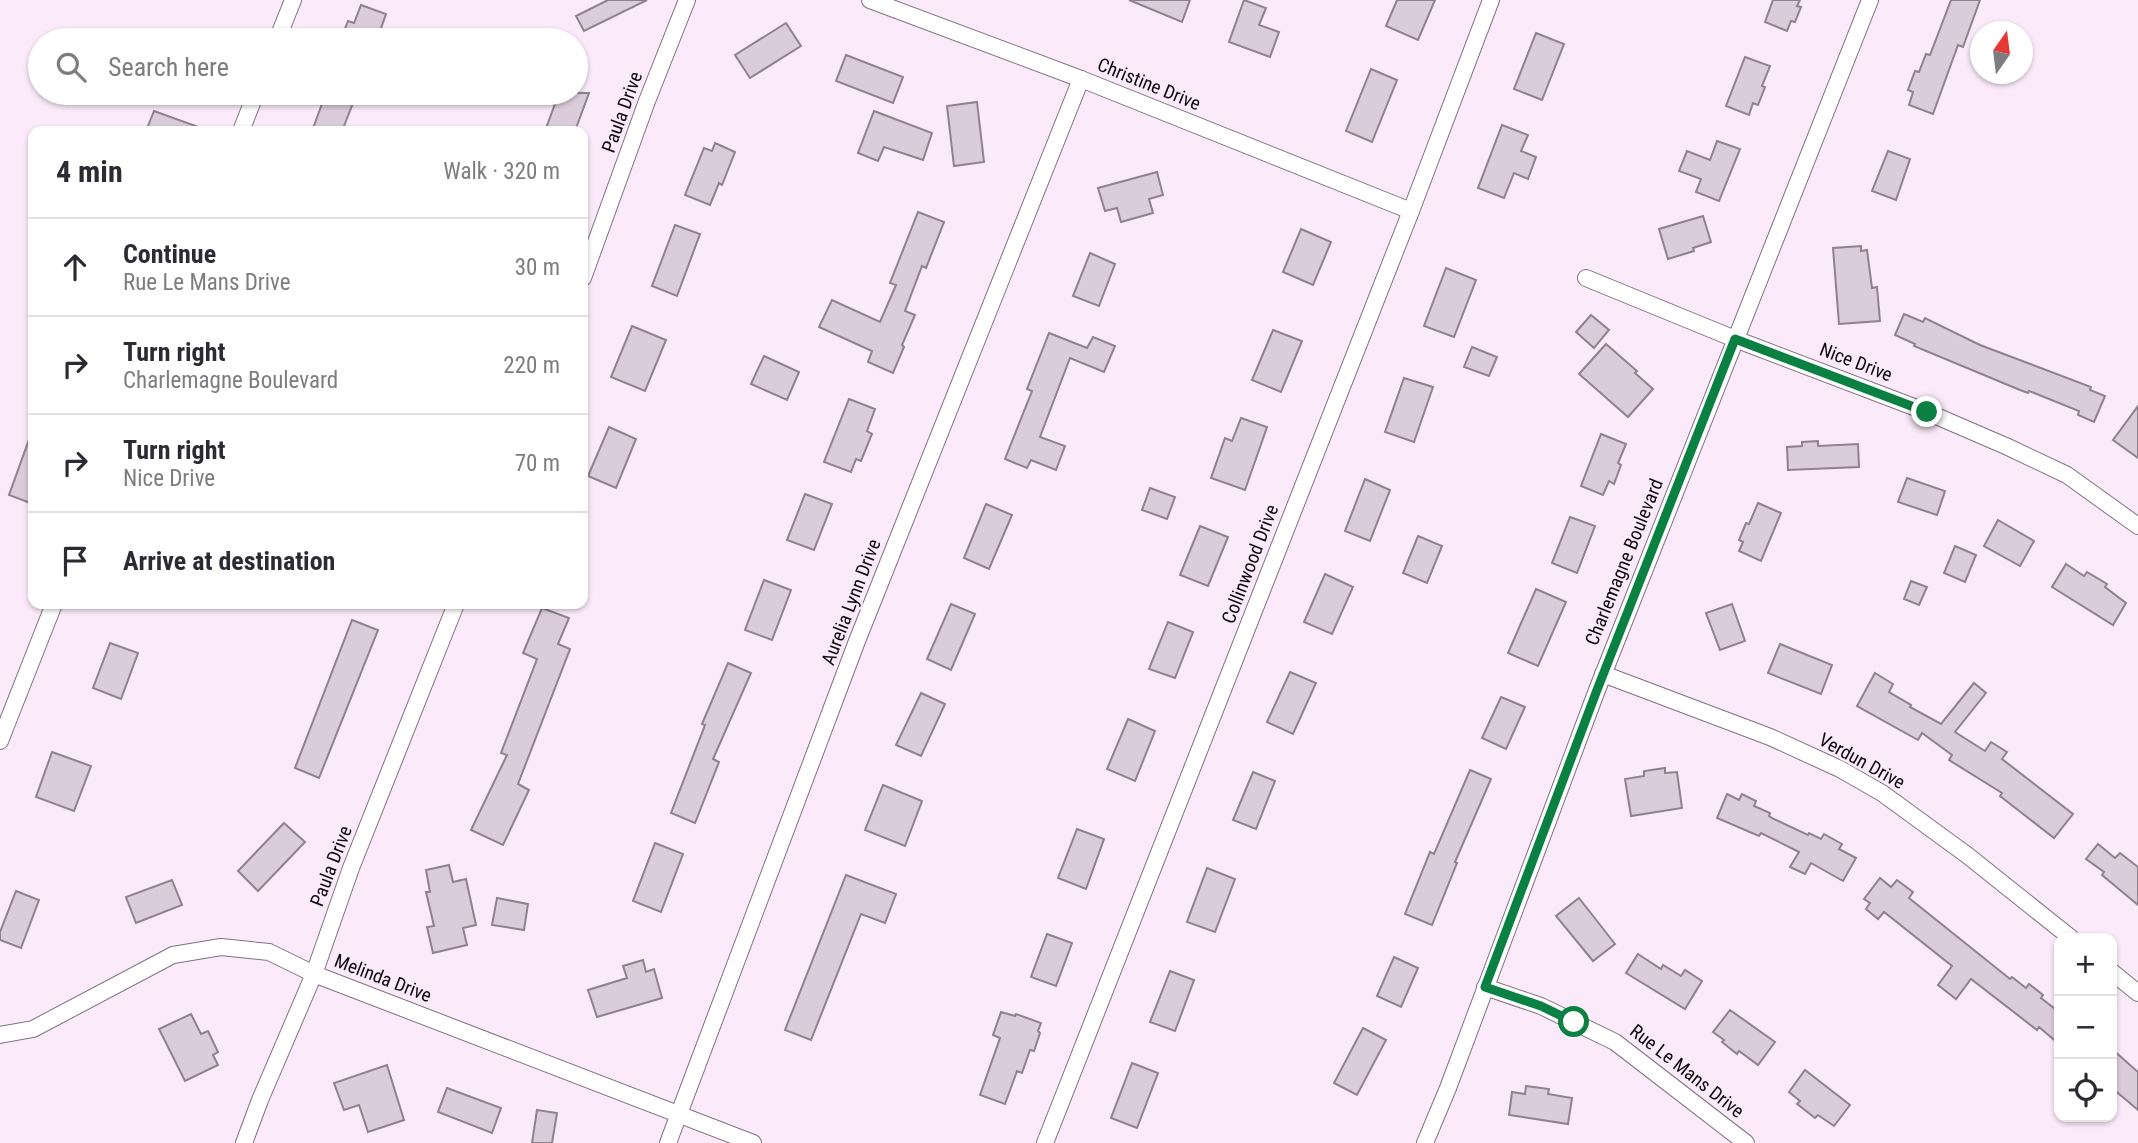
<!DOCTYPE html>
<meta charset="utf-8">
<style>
:root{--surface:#fff;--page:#f2f2f3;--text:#2b2b33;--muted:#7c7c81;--line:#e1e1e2}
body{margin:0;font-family:"Roboto Condensed",sans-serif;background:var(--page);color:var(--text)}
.controls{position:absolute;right:21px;bottom:21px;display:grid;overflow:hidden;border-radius:14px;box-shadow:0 2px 5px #0004}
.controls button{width:63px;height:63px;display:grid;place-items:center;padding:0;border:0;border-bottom:2px solid var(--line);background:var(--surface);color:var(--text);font:35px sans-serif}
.compass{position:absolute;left:1970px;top:21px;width:63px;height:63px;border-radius:50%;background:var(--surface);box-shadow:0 2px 5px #0004;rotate:14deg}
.stop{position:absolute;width:21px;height:21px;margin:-16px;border:5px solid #0b8043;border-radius:50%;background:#fff}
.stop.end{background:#0b8043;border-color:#fff;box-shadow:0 2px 7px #0008}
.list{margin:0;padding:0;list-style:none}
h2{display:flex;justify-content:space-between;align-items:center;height:91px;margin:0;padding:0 28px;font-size:30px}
h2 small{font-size:23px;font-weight:400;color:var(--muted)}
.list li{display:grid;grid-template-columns:46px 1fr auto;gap:21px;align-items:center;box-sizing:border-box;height:98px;padding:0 28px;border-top:2px solid var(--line)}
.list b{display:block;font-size:26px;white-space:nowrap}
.list p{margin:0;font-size:23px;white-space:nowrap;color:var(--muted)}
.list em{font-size:23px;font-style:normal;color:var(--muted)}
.icon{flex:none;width:38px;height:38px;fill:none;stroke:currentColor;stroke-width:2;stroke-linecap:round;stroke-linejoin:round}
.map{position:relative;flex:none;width:2138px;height:1143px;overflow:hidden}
.search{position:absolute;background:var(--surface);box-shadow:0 2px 5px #0004;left:28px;top:28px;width:560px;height:77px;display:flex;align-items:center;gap:18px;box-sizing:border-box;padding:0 24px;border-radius:38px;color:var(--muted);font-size:26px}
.panel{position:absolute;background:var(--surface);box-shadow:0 2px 5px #0004;left:28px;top:126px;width:560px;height:483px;border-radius:14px}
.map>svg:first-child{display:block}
.building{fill:#dbccdb;stroke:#8f818e;stroke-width:2}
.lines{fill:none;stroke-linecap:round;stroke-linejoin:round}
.minor-casing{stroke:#807280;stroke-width:18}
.minor{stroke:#fff;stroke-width:16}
.route{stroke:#0b8043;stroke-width:9}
.labels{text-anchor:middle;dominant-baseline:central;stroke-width:5;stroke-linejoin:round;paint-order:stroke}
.street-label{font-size:19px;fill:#0e090e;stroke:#fbebfa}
</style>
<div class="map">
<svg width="2138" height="1143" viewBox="0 0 2138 1143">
<rect width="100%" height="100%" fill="#fbebfa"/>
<!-- building -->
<g class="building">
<path d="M608 0H647L584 31 576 16Z"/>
<path d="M1129 0H1190L1182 22Z"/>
<path d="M1244 0 1266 8 1259 25 1279 32 1270 57 1229 42Z"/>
<path d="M1397 0H1435L1418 40 1386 26Z"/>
<path d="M1773 0H1800L1797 6 1801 7 1795 22 1791 21 1787 31 1765 22Z"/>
<path d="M1951 0H1980L1963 47 1958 45 1933 114 1909 105 1913 92 1908 90 1915 71 1919 72 1926 54 1930 55Z"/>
<path d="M361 5 386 14 379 34 394 40H348L349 38 342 36 348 21 354 23Z"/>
<path d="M786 23 801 46 750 78 735 55Z"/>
<path d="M1536 33 1564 44 1542 100 1514 89Z"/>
<path d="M846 55 903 77 893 103 836 81Z"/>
<path d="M1745 57 1770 66 1762 86 1765 87 1758 105 1753 103 1749 115 1726 106Z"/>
<path d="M1371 69 1397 80 1372 142 1346 131Z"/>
<path d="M326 93H357L342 131H312Z"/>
<path d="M559 93H589L575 131H545Z"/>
<path d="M977 102 984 162 954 166 947 106Z"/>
<path d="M154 111 204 129 203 131H146Z"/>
<path d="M874 111 932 133 923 160 884 147 878 161 858 153Z"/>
<path d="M1502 125 1528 135 1521 151 1536 157 1528 179 1514 173 1504 198 1478 188Z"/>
<path d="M1717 141 1740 149 1719 201 1696 192 1701 179 1679 171 1687 151 1710 160Z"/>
<path d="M715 143 735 152 722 185 719 183 710 205 685 195 704 148 712 151Z"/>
<path d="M1888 151 1910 159 1896 200 1872 191Z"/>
<path d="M1157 172 1163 195 1149 199 1153 213 1121 222 1117 208 1105 211 1098 188Z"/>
<path d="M918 212 944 222 926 268 922 266 905 311 915 315 902 345 904 347 893 373 868 362 872 351 819 327 832 300 880 322 896 285 890 283Z"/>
<path d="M1703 216 1711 242 1693 248 1694 251 1668 259 1659 229Z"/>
<path d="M675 225 700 234 677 296 652 286Z"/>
<path d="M1301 229 1331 242 1313 285 1283 272Z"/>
<path d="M1861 246V251L1867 250 1872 288 1877 287 1880 321 1839 324 1833 248Z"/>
<path d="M1090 253 1115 264 1099 306 1073 296Z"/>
<path d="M1446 268 1476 280 1454 337 1424 326Z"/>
<path d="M1904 314 1923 322 1925 318 1980 345 2091 387 2090 390 2105 396 2094 422 2078 415 2079 411 2029 391 2028 393 2020 390 1914 346 1915 344 1895 335Z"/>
<path d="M1591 315 1609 330 1594 348 1576 332Z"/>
<path d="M632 326 666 340 645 391 611 377Z"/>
<path d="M1273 330 1302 341 1281 392 1252 380Z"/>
<path d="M1049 333 1087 348 1093 337 1115 346 1104 372 1070 358 1040 437 1065 446 1056 470 1031 460 1027 468 1005 459 1032 391 1027 389Z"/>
<path d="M1606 344 1637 371 1635 373 1653 389 1628 417 1579 374Z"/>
<path d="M1472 347 1497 357 1489 376 1464 367Z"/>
<path d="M764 356 799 372 787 400 751 384Z"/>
<path d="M1404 378 1433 387 1414 442 1385 432Z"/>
<path d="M849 399 875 409 867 431 872 434 861 461 856 459 851 472 824 462Z"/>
<path d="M2138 406V458L2113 440Z"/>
<path d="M1241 418 1267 427 1245 490 1211 478 1225 438 1232 441Z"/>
<path d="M609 427 636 439 616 488 588 476Z"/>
<path d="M31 434H33V504L9 495Z"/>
<path d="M1601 434 1626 444 1618 463 1621 465 1614 484 1609 481 1603 495 1581 486Z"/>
<path d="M1818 441V446L1858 444 1859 467 1788 470 1787 447 1802 446V442Z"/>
<path d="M1907 478 1945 491 1937 515 1898 502Z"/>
<path d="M1365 479 1390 490 1370 541 1345 531Z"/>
<path d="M1150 488 1175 497 1167 519 1142 510Z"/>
<path d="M805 494 832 504 814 550 787 540Z"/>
<path d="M1758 503 1781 513 1761 561 1739 551 1743 542 1739 540 1746 523 1749 524Z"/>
<path d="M986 504 1012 515 989 569 964 558Z"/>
<path d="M1570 517 1595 526 1577 573 1552 563Z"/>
<path d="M1998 520 2034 541 2020 566 1984 546Z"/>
<path d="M1200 526 1228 537 1208 586 1180 575Z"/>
<path d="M1418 536 1442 546 1427 583 1403 573Z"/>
<path d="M1955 546 1976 555 1965 582 1944 573Z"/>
<path d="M2066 564 2084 576 2087 572 2107 584 2105 587 2126 603 2113 625 2052 587Z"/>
<path d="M1325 574 1353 587 1332 634 1304 622Z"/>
<path d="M764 580 791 590 772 640 745 630Z"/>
<path d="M1911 581 1927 587 1919 605 1904 599Z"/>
<path d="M1536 589 1566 602 1538 666 1508 653Z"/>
<path d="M951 604 975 614 951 670 927 659Z"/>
<path d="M1732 604 1745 641 1720 650 1706 613Z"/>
<path d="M542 608 569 618 558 644 570 649 518 784 529 790 503 845 471 830 507 755 501 753 537 659 523 653Z"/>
<path d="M352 620 378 630 319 778 295 768Z"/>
<path d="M1168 622 1193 632 1175 678 1149 669Z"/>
<path d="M110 643 138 653 121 699 93 688Z"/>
<path d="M1780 644 1832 665 1821 694 1768 673Z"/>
<path d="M728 663 751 673 713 759 719 762 695 823 671 813 705 725 702 724Z"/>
<path d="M1290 672 1316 683 1293 734 1267 722Z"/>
<path d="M1875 673 1893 684 1889 692 1911 705 1910 707 1941 724 1974 683 1986 693 1955 732 1985 751 1991 742 2007 752 2002 759 2073 814 2054 838 2000 796 2002 793 1949 760 1952 755 1922 733 1918 740 1857 706Z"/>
<path d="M921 693 945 704 921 756 896 745Z"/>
<path d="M1501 697 1525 707 1506 749 1482 738Z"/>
<path d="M1128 719 1155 731 1135 781 1107 769Z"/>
<path d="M52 752 91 766 74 811 36 797Z"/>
<path d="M1665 768V773L1677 772 1682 808 1631 816 1625 779 1644 776V771Z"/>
<path d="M1470 770 1491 779 1455 862 1457 863 1432 925 1405 914 1430 852 1434 854Z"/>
<path d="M1253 772 1275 781 1256 829 1233 820Z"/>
<path d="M883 785 922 801 905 846 865 830Z"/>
<path d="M1727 794 1739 800 1742 794 1756 801 1754 806 1770 813 1769 816 1774 819 1808 835 1809 833 1821 839 1824 834 1842 844 1839 849 1856 858 1843 881 1811 863 1805 874 1790 867 1799 852 1761 833 1759 836 1717 818Z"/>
<path d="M284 823 305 842 258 891 238 871Z"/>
<path d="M1077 829 1104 839 1086 889 1058 878Z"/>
<path d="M655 843 683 854 661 912 633 901Z"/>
<path d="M2098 844 2115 858 2120 853 2138 867V905L2102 875 2104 872 2086 859Z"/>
<path d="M449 865 453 882 466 879 476 925 463 928 467 945 433 953 427 927 434 926 426 892H430L426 870Z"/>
<path d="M1207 868 1235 879 1215 932 1187 922Z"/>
<path d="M846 875 896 894 885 923 861 914 811 1040 785 1030Z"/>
<path d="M1880 878 1891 887 1897 880 1913 892 1909 898 2010 979 2012 977 2026 988 2029 984 2043 995 2041 998 2059 1012V1044L2039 1027 2037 1030 1971 979 1956 999 1938 985 1952 966 1884 912 1878 919 1866 909 1870 903 1864 899Z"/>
<path d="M172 880 182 905 136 923 126 897Z"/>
<path d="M16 891 39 900 21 948 0 940V932Z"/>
<path d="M497 898 528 904 524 930 492 925Z"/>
<path d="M1579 898 1615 944 1593 961 1556 916Z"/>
<path d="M1047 934 1072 943 1056 986 1031 977Z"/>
<path d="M1638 954 1661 969 1663 965 1681 976 1685 970 1702 981 1685 1009 1626 973Z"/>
<path d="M1394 957 1418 968 1401 1007 1377 996Z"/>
<path d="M643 960 646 972 654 969 662 998 597 1017 588 990 627 978 623 966Z"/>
<path d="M1170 971 1194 980 1175 1031 1150 1022Z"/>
<path d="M1730 1010 1775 1042 1758 1065 1739 1051 1737 1054 1722 1042 1724 1040 1713 1032Z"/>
<path d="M1001 1012 1015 1016 1016 1014 1041 1023 1038 1031 1040 1033 1034 1051 1030 1050 1022 1073 1017 1071 1005 1104 980 1095 1000 1038 993 1035Z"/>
<path d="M191 1014 201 1034 208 1031 218 1052 213 1055 218 1065 185 1081 159 1029Z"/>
<path d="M1363 1028 1386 1040 1357 1095 1334 1083Z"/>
<path d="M2112 1049 2138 1072V1110L2112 1088Z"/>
<path d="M1132 1063 1158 1073 1137 1128 1111 1118Z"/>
<path d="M387 1065 404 1120 368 1132 359 1105 344 1110 334 1083Z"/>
<path d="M1805 1070 1850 1105 1834 1126 1818 1115 1815 1118 1797 1104 1800 1101 1789 1092Z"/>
<path d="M1526 1086 1549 1089 1548 1094 1572 1098 1568 1124 1509 1115 1512 1092 1525 1094Z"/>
<path d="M447 1088 501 1108 492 1133 438 1112Z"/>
<path d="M537 1110 557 1113 552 1143H532Z"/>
</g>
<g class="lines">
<!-- minor casing -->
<g class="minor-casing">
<g id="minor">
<path d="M870 0 1081 79 1411 211"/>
<path d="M277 40 293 0"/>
<path d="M241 131 256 93"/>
<path d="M583 278 647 101 687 0"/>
<path d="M1586 278 1735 339 1927 412 2008 447 2067 475 2138 526"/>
<path d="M1603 674 1770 737 1840 769 1882 793 1967 855 2071 938"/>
<path d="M0 741 54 604"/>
<path d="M2112 972 2138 993"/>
<path d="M1485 987 1541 1006 1615 1042 1746 1143"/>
<path d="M0 1035 33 1029 173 955 221 947 269 952 314 974 753 1143"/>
<path d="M244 1143 260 1100 314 974 351 868 456 604"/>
<path d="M668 1143 857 641 1081 79"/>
<path d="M1045 1143 1411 211 1491 0"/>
<path d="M1425 1143 1448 1088 1597 690 1870 0"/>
</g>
</g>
<!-- minor -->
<use href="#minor" class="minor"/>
</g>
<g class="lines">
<!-- route -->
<path class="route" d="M1574 1022 1541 1006 1485 987 1597 690 1735 339 1927 412"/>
</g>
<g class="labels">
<!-- street labels -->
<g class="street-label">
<text transform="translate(1149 84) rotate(22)">Christine Drive</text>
<text transform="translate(622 112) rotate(-70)">Paula Drive</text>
<text transform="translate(1856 362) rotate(21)">Nice Drive</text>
<text transform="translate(1624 562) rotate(-68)">Charlemagne Boulevard</text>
<text transform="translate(1250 564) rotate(-69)">Collinwood Drive</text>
<text transform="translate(851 602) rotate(-69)">Aurelia Lynn Drive</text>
<text transform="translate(1862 761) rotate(29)">Verdun Drive</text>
<text transform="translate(331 866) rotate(-69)">Paula Drive</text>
<text transform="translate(383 978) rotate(21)">Melinda Drive</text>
<text transform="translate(1687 1071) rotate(38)">Rue Le Mans Drive</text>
</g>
</g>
</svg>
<div class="controls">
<button>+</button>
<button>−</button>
<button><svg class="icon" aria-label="locate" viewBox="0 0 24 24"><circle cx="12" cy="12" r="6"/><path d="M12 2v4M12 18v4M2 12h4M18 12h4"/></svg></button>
</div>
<svg class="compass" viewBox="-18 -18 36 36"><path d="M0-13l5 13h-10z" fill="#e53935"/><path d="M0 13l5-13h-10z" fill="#7c7c81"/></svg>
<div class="stop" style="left:1574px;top:1022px"></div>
<div class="stop end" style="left:1927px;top:412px"></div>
<div class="search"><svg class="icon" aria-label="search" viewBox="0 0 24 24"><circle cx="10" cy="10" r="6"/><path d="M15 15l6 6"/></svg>Search here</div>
<section class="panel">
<h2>4 min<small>Walk · 320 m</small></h2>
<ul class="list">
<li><svg class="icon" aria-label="ahead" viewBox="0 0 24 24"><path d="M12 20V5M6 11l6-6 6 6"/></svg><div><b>Continue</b><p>Rue Le Mans Drive</p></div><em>30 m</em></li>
<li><svg class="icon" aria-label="right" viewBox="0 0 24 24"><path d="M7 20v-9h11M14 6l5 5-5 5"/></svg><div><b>Turn right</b><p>Charlemagne Boulevard</p></div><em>220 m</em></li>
<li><svg class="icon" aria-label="right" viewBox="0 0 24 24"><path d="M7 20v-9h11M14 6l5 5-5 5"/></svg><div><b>Turn right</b><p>Nice Drive</p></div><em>70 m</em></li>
<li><svg class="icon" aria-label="arrive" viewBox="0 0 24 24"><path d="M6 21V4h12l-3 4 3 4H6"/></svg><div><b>Arrive at destination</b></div></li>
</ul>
</section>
</div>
